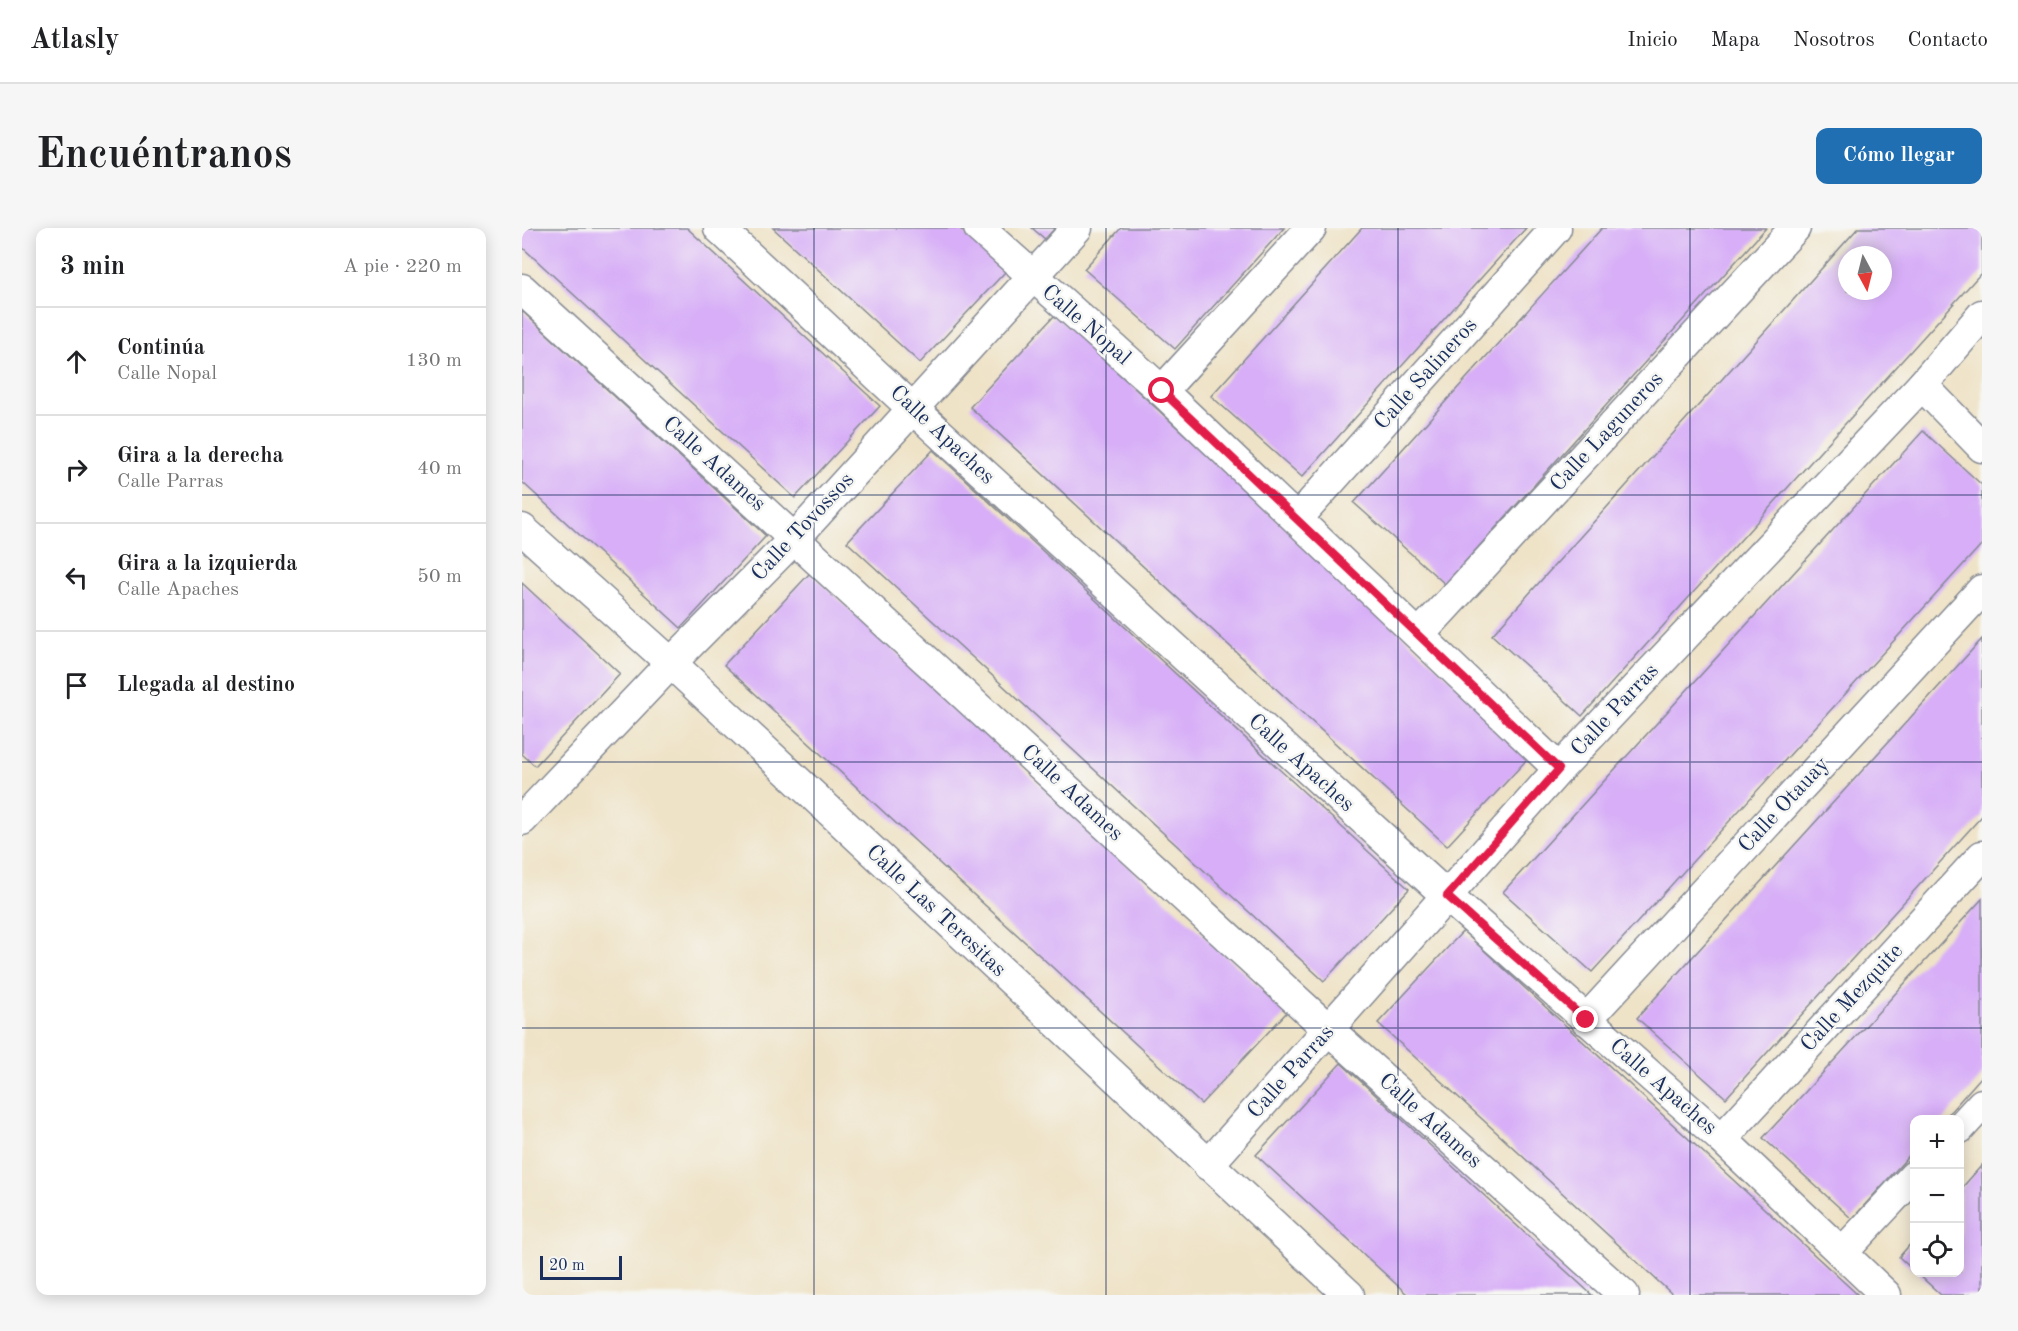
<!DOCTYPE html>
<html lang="es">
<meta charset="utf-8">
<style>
:root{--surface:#fff;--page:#f6f6f6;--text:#202124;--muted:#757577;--line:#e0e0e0;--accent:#1f6fb2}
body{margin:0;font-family:"Old Standard TT",serif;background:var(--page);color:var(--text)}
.controls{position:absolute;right:18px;bottom:18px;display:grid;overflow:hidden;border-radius:12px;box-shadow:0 3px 15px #0003}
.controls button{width:54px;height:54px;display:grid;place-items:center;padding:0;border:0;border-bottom:2px solid var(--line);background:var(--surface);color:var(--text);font:30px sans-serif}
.compass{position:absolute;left:1316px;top:18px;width:54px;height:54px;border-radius:50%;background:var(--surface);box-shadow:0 3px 15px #0003;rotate:173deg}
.scale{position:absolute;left:18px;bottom:15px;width:82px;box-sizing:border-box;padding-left:6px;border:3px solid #1b2f5e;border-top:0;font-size:16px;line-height:21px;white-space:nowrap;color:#1b2f5e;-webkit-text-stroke:4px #f6f6f2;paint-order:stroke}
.stop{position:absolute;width:18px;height:18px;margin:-14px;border:4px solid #e11d48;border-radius:50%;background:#fff}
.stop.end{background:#e11d48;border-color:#fff;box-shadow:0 2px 6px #0008}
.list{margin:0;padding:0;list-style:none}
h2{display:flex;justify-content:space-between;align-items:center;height:78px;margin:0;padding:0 24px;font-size:26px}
h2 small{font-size:20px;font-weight:400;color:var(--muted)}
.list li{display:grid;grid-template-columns:39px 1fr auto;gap:18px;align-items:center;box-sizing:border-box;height:108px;padding:0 24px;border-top:2px solid var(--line)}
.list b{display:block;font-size:22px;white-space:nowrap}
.list p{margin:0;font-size:20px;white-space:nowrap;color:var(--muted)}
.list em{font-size:20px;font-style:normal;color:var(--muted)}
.icon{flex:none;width:33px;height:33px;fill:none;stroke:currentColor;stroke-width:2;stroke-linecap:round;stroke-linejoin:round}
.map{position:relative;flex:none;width:1460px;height:1067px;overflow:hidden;border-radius:12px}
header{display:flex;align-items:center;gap:36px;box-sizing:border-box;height:84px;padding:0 30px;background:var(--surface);border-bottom:2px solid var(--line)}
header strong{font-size:28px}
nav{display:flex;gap:33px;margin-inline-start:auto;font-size:21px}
.intro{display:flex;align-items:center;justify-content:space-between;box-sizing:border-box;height:144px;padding:0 36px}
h1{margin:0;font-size:42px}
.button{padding:15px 27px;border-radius:12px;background:var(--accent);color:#fff;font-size:21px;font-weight:700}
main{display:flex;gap:36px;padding:0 36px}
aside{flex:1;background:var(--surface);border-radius:12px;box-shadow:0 3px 15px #0003}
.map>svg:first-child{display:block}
.building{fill:#d7aef7;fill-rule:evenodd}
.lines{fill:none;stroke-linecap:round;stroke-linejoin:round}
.minor-casing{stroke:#858992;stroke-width:33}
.minor{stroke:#fff;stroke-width:30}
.route{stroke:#e11d48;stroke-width:8}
.grid{fill:none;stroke:#1b2f5e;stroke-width:1.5;stroke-opacity:0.55}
.labels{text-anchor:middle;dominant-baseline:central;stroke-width:5;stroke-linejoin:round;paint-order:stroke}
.street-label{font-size:22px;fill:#1b2f5e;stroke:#f6f6f2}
</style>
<header>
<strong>Atlasly</strong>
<nav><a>Inicio</a><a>Mapa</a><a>Nosotros</a><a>Contacto</a></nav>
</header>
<div class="intro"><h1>Encuéntranos</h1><a class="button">Cómo llegar</a></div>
<main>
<aside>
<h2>3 min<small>A pie · 220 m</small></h2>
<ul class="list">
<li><svg class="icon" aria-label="ahead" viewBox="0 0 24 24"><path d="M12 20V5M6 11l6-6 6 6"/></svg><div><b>Continúa</b><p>Calle Nopal</p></div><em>130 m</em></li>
<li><svg class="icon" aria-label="right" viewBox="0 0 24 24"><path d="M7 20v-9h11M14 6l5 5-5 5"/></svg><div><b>Gira a la derecha</b><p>Calle Parras</p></div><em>40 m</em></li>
<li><svg class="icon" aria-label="left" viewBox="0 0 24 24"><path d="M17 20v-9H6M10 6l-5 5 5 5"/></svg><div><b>Gira a la izquierda</b><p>Calle Apaches</p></div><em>50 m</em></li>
<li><svg class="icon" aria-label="arrive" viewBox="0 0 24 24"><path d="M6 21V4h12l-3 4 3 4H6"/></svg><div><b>Llegada al destino</b></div></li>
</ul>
</aside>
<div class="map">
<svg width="1460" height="1067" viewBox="0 0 1460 1067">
<rect width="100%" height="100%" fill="#f6f6f2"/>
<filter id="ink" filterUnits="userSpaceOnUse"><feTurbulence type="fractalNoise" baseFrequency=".0167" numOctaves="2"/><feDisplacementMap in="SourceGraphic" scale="12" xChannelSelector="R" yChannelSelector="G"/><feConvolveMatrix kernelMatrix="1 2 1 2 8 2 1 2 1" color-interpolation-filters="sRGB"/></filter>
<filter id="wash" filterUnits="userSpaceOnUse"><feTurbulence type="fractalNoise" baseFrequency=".008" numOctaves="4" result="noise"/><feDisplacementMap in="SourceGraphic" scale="24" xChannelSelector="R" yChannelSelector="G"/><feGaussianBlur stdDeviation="1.35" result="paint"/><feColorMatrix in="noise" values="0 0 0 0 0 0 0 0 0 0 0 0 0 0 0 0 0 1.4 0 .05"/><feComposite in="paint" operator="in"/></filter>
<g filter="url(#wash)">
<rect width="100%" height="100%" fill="#efe3c7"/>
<g id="blocks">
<!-- building -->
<g class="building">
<path d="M0 0H165L358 178 273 270 0 19Z"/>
<path d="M251 0H437L484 43 398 135Z"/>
<path d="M510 0H533L523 11Z"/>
<path d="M599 0H762L653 121 562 41Z"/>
<path d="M840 0H1004L780 249 689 168Z"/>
<path d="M1080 0H1244L923 356 832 275Z"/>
<path d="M1336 0H1460V44L1060 488 970 407ZM1325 27H1361V63H1325Z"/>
<path d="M0 83 244 308 159 400 0 254Z"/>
<path d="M533 87 1010 526 925 618 448 179Z"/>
<path d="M1401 203 1460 257V316L1070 744 981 664Z"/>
<path d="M411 222 887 661 802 753 325 314Z"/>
<path d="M288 345 765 784 679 876 202 437Z"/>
<path d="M0 355 98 446 13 538 0 526Z"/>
<path d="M1460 411V588L1204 870 1115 790Z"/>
<path d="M1460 671V848L1421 892H1392V922L1330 991 1241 910Z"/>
<path d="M941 703 1336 1067H1151L856 795Z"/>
<path d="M819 835 1070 1067H886L734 927Z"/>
<path d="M1460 937V1067H1419L1394 1044H1438V962Z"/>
<path d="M1392 1012V1043L1377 1029Z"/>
</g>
</g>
</g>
<g filter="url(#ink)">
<use href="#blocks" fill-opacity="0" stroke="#858992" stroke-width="1.5"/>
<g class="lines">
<!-- minor casing -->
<g class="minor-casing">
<g id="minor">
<path d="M197 0 390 180 925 668 1200 911 1364 1067"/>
<path d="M457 0 640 163 1037 541"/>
<path d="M0 61 806 801 1102 1067"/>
<path d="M1400 157 1460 219"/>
<path d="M640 163 789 0"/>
<path d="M775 291 1034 0"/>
<path d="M0 301 149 435 827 1067"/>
<path d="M897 407 1273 0"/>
<path d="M0 592 149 435 274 309 555 0"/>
<path d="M1064 792 1460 362"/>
<path d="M1438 900 1460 876"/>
<path d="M1200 911 1460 628"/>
<path d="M686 937 1037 541 1400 157 1460 87"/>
<path d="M1320 1025 1392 948"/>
</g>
</g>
<!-- minor -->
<use href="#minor" class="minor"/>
</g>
</g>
<g class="lines" filter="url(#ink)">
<!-- route -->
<path class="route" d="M640 163 1037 541 925 668 1064 792"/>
</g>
<!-- grid -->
<path class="grid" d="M292 0V1067M584 0V1067M876 0V1067M1168 0V1067M0 267H1460M0 534H1460M0 800H1460"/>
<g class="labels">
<!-- street labels -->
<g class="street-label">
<text transform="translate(564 97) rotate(41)">Calle Nopal</text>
<text transform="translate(904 146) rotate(-48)">Calle Salineros</text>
<text transform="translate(1085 204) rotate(-47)">Calle Laguneros</text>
<text transform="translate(420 207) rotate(43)">Calle Apaches</text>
<text transform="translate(192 236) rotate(42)">Calle Adames</text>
<text transform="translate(281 299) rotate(-47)">Calle Tovossos</text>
<text transform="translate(1093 482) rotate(-47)">Calle Parras</text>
<text transform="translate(779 535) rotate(42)">Calle Apaches</text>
<text transform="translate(550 565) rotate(43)">Calle Adames</text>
<text transform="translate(1262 577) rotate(-47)">Calle Otauay</text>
<text transform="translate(414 683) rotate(43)">Calle Las Teresitas</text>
<text transform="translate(1330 770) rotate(-47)">Calle Mezquite</text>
<text transform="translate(769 844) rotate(-48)">Calle Parras</text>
<text transform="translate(1141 859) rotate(41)">Calle Apaches</text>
<text transform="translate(908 893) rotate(42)">Calle Adames</text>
</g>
</g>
</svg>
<div class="controls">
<button>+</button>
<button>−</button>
<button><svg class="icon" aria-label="locate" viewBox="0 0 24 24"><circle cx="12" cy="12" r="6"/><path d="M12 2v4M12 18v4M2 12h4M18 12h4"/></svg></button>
</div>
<svg class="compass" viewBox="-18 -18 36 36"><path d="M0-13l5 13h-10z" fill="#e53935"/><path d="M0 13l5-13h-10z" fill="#757577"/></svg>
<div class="scale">20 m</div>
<div class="stop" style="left:640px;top:163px"></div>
<div class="stop end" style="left:1064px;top:792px"></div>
</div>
</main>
